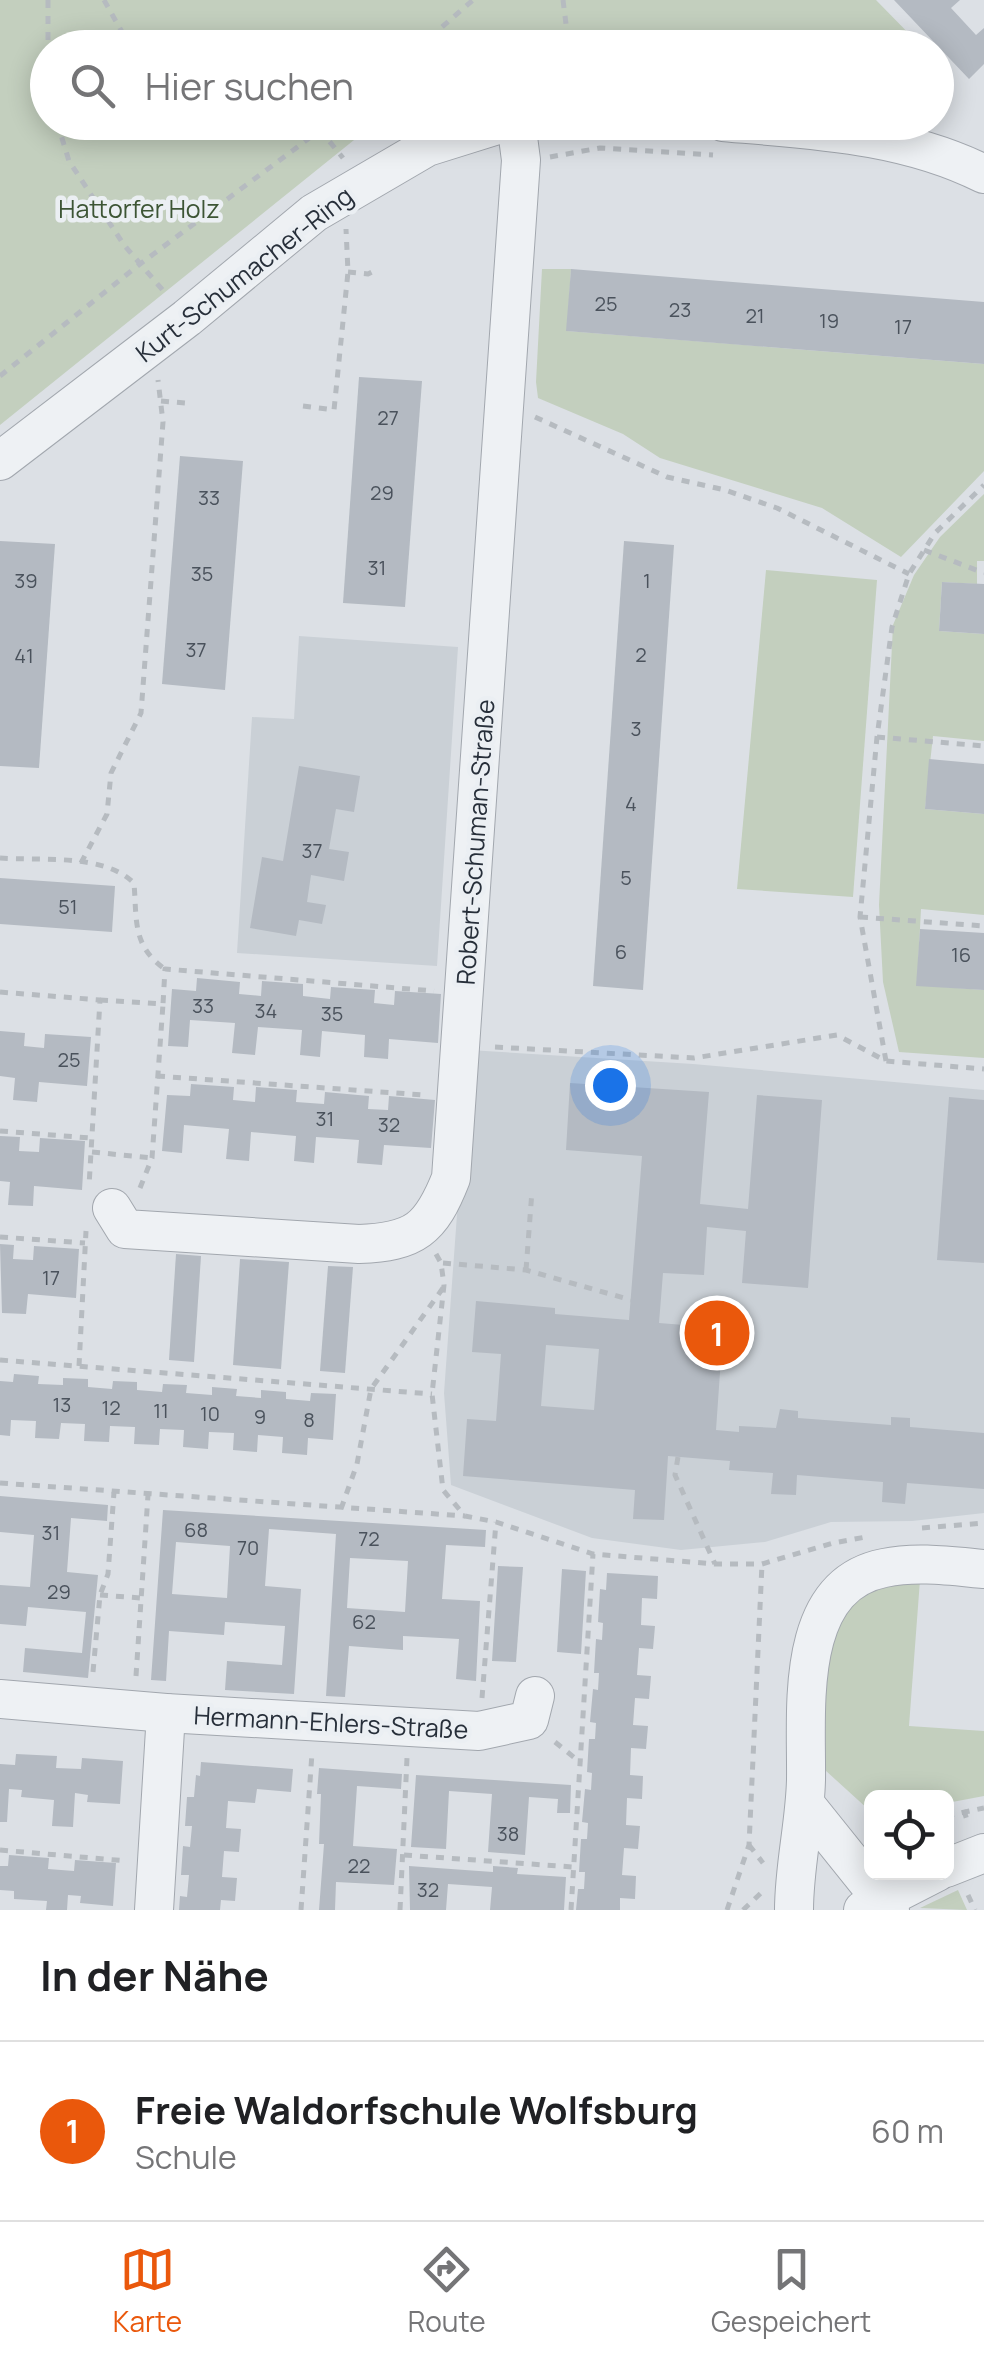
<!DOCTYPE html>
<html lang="de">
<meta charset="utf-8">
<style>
:root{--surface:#fff;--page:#f2f2f2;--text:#202124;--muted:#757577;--line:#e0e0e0;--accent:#ea580c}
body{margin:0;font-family:Manrope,sans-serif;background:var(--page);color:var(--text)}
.controls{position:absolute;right:30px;bottom:30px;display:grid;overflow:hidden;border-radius:15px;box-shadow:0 5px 25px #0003}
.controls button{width:90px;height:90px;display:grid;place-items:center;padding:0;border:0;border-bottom:2px solid var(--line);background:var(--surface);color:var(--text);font:50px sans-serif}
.you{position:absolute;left:610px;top:1085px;width:35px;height:35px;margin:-25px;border:8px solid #fff;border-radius:50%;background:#1a73e8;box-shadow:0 0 0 15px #1a73e833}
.badge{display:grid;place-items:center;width:65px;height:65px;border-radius:50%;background:var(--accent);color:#fff;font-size:32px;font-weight:700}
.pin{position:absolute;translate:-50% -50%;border:5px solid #fff;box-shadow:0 2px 10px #0006}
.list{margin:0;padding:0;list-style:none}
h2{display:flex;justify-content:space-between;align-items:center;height:130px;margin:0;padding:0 40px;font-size:42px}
h2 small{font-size:32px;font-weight:400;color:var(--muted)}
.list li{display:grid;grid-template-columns:65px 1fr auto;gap:30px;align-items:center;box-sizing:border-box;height:180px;padding:0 40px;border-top:2px solid var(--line)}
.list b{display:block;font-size:38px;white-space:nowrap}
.list p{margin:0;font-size:32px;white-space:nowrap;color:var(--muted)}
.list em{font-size:32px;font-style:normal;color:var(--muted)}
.icon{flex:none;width:55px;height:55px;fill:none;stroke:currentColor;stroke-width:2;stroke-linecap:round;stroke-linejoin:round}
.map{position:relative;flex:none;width:984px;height:1910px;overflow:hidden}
.search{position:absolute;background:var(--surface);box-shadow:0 5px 25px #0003;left:30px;right:30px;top:30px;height:110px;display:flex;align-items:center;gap:25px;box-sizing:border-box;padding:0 35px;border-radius:55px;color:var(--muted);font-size:38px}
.sheet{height:310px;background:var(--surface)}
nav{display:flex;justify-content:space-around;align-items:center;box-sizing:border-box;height:140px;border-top:2px solid var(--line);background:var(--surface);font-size:28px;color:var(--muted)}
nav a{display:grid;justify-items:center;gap:5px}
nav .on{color:var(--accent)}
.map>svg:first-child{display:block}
.built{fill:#cad0d6}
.green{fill:#c3cfbe}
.building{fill:#b4bac2;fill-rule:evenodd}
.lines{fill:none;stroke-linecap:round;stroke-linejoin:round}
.minor-casing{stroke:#a2a7ae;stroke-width:40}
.path{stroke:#b6bbc0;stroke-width:5;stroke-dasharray:8 8;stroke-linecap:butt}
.minor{stroke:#eef1f4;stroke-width:38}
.labels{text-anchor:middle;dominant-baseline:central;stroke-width:9;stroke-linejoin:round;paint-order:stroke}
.number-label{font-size:20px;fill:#4a525c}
.park-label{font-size:25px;fill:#3d5535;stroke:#ebeff3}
.street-label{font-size:25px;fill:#272f3a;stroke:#ebeff3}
</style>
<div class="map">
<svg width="984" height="1910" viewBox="0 0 984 1910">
<rect width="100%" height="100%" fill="#dce0e5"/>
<!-- built -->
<g class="built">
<path d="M299 636 458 647 437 966 237 953 252 717 294 719Z"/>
<path d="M469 1050 693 1064 984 1090V1513L912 1521 831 1522 765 1542 681 1550 592 1538 451 1485 444 1393Z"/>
</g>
<!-- green -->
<g class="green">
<path d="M0 0H876L922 47 48 48V122L398 123 359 136 0 425Z"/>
<path d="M542 269H571L567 331 984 364V471L901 557 822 508 660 458 623 434 538 398 536 382Z"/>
<path d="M984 494V561H977V584L942 582 939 631 984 634V741L933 736 925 809 984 814V915L921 909 917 985 984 990V1058L899 1052 883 982 879 905 893 625 914 575 940 537Z"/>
<path d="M766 570 877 580 853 897 737 889Z"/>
<path d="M920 1580 909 1726 984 1731V1796L947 1803 946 1798H872L871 1810H869L825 1770C826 1719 814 1644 854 1603 869 1588 899 1585 920 1580Z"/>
<path d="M958 1890 967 1910 920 1908Z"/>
</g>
<!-- building -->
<g class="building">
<path d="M894 0H960L951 8 976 35 984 28V64L969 79Z"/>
<path d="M571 269 984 302V364L566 331Z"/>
<path d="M359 377 422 381 405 607 343 603Z"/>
<path d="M180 456 243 461 225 690 162 684Z"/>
<path d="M0 541 55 544 39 768 0 766Z"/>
<path d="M624 541 674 545 643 990 593 986Z"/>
<path d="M942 582 984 584V634L939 631Z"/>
<path d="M929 759 984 764V814L925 809Z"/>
<path d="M299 766 360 776 354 812 336 809 329 849 349 852 344 881 311 875 307 902 326 905 322 924 299 920 296 936 250 928 262 857 283 861Z"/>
<path d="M0 878 115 886 112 932 0 924Z"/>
<path d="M920 929 984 933V990L916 986Z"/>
<path d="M197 978 240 982 239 994 261 996 262 981 303 984V996L330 999 331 987 375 990 374 1003 394 1005 395 991 441 994 438 1043 389 1039 388 1059 364 1057 365 1035 322 1031 320 1057 300 1055 302 1030 258 1027 255 1055 232 1053 235 1023 190 1020 188 1047 168 1046 172 989 196 991Z"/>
<path d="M0 1031 25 1033 24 1046 44 1048 45 1034 91 1037 87 1086 39 1082 37 1102 13 1100 15 1078 0 1076Z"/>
<path d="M570 1083 709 1092 700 1204 748 1209 757 1095 822 1100 808 1288 742 1283 746 1231 707 1227 704 1275 663 1273 659 1323 684 1325 700 1356 721 1358 716 1430 739 1432V1426L776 1428 780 1409 798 1411V1418L891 1425V1417L910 1418V1427L984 1433V1489L907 1483 905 1504 882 1502 883 1482 797 1475 796 1495 771 1494 773 1473 729 1470 730 1461 668 1456 664 1520 633 1519 635 1490 463 1476 467 1419 496 1421 501 1354 472 1352 476 1301 555 1308V1314L629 1320 642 1156 566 1150ZM546 1345 599 1349 594 1410 541 1406Z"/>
<path d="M191 1084 234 1087 233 1100 255 1102 256 1087 297 1090 296 1102 324 1104 325 1092 369 1096 368 1109 388 1110 389 1096 435 1100 431 1148 384 1145 382 1165 357 1163 359 1140 316 1137 314 1163 294 1161 296 1136 251 1132 249 1161 226 1159 229 1129 184 1125 182 1153 162 1151 167 1095 190 1096Z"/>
<path d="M949 1097 984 1100V1263L937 1260Z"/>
<path d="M0 1136 20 1137 19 1151 39 1152 40 1138 85 1141 82 1190 34 1186 33 1206 8 1205 10 1182 0 1181Z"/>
<path d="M0 1244 14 1245 13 1259 33 1260 34 1246 79 1249 76 1298 28 1294 26 1314 2 1313Z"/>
<path d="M176 1254 201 1256 194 1362 169 1360Z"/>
<path d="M240 1259 289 1262 281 1369 233 1365Z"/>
<path d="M328 1266 353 1267 345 1373 320 1371Z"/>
<path d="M14 1374 39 1376 38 1384 63 1385V1378L88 1379V1387L112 1389 113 1381 137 1382V1390L162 1392 163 1384 187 1385 186 1393 212 1395V1387L237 1389 236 1396 261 1398V1390L286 1392V1399L310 1401 311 1393 336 1394 333 1440 308 1438 307 1455 282 1453 283 1437 258 1435 257 1452 233 1450 234 1433 209 1432 208 1449 183 1447 184 1430 160 1429 159 1445 134 1444 135 1427 110 1426 109 1442 84 1441 85 1424 61 1423 59 1439 35 1438 36 1421 11 1420 10 1436 0 1435V1381L13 1382Z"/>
<path d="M0 1496 108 1505 107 1521 71 1518 67 1572 98 1575 88 1678 23 1672 25 1648 82 1653 86 1612 28 1607 26 1626 0 1624V1585L30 1587 34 1535 0 1532Z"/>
<path d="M163 1510 486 1530 485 1547 446 1545 442 1599 480 1601 476 1681 456 1679 459 1639 403 1636V1650L349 1646 345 1697 326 1696 336 1534 269 1529 265 1586 301 1589 294 1694 225 1690 227 1661 282 1665 285 1626 225 1622 224 1635 169 1631 166 1681 151 1680ZM176 1542 230 1546 227 1598 172 1594ZM350 1558 408 1561 405 1612 347 1608Z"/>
<path d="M498 1566 523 1567 516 1662 492 1661Z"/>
<path d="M562 1569 586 1571 581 1654 557 1652Z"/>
<path d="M607 1573 658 1576 657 1599 642 1598 641 1625 655 1626 653 1649 639 1648 637 1675 651 1676 649 1699 635 1698 633 1725 648 1726 646 1749 631 1748 630 1775 643 1776 642 1799 627 1798 626 1825 640 1826 638 1849 624 1848 622 1875 636 1876 635 1899 620 1898V1910H576L578 1889H584L585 1872H579L581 1839H587L588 1823 582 1822 585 1789 591 1790 592 1773 587 1772 589 1739H595L596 1723 590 1722 593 1689 598 1690 599 1673H594L596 1639 602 1640 603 1623 598 1622 600 1589 606 1590Z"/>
<path d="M16 1754 57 1756 56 1768 81 1769 82 1758 123 1761 120 1804 87 1802 88 1795 75 1793 73 1827 52 1826 54 1800 21 1797 22 1790 9 1789 7 1822H0V1764L15 1765Z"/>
<path d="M201 1762 293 1769 291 1792 257 1789 255 1803 228 1801 226 1828 241 1829 239 1852 224 1851 222 1877 237 1878 235 1901 221 1900 220 1910H179L180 1896 187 1897 189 1875H181L183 1846 190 1847 192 1826H185L187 1797H194L196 1775 200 1776Z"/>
<path d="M319 1768 402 1774 401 1789 357 1786 353 1846 397 1849 394 1885 336 1882 335 1910H319L324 1844H319L321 1794H317Z"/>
<path d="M416 1775 571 1785 570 1813H557L558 1799 529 1797 525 1855 488 1852 492 1794 449 1791 446 1849 411 1847Z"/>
<path d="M9 1855 49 1858 48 1869 74 1871 75 1860 116 1863 113 1906 80 1903 81 1896 68 1895 67 1910H46L47 1901 14 1899V1891L0 1890V1866H8Z"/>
<path d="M409 1866 493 1872V1866L518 1868 517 1874 566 1877 564 1910H490L492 1887 448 1884 446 1910H410Z"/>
</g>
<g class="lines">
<!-- minor casing -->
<g class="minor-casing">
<g id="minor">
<path d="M723 122C812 130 902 133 984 174"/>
<path d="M0 461 187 318 314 213 427 147 507 122"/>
<path d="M112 1208 125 1229 359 1244C415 1242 431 1229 451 1178L521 160 516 122"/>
<path d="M0 1699 166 1713 479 1731 529 1720 535 1696"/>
<path d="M805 1804 890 1910"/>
<path d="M946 1868 984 1853"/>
<path d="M154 1910 166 1713"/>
<path d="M794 1910C794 1866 805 1823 806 1780 807 1710 793 1586 884 1568 916 1561 951 1566 984 1569"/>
<path d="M863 1910 937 1872"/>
</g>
</g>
<!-- path -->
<g class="path">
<path d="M48 0V48"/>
<path d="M104 0 131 48"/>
<path d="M563 0 569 48"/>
<path d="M418 48 473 0"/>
<path d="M57 122 69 161 124 245 167 295"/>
<path d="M305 122 321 131 343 158"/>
<path d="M550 157 600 148 713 155"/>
<path d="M348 272 368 274 374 271"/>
<path d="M0 376 140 264 331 122"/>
<path d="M161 401 185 403V396"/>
<path d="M303 406 334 410 348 272 346 229"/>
<path d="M535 417 667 477 725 490 777 508 909 574"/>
<path d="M924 550 984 573"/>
<path d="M877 737 984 746"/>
<path d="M0 858C41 861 103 853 134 883 137 920 132 946 165 969"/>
<path d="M81 863 107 814 111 773 141 713 163 422 158 380"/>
<path d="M860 917 984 926"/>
<path d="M0 992 100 1000 89 1186"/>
<path d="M100 1000 163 1004 165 969 434 991"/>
<path d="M495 1047 694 1058 837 1035 886 1061 984 1069"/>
<path d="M886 1061 860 917 877 737 892 627 909 574 935 533 984 485"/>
<path d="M157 1076 424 1095"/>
<path d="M0 1131 91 1138"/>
<path d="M92 1152 152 1158"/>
<path d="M140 1188 152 1158 163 1004"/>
<path d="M0 1237 85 1243"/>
<path d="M436 1254 441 1263 444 1285 432 1394 443 1490 465 1516 496 1522 593 1554 715 1564H762L833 1543 866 1537"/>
<path d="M443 1263 526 1270 631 1300"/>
<path d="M526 1270 532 1191"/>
<path d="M0 1360 432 1394"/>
<path d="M79 1366 86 1231"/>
<path d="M678 1457 675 1475 715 1564"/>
<path d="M0 1483 465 1516"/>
<path d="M341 1509 357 1464 371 1389 443 1288"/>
<path d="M922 1528 984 1523"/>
<path d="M100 1595 141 1598"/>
<path d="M93 1672 100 1595 108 1574 114 1492"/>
<path d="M136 1676 148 1495"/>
<path d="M482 1698 496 1522"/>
<path d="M555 1742 581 1763"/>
<path d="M964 1810 968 1824"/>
<path d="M946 1816 984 1808"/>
<path d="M749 1845 763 1863"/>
<path d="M0 1850 127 1861"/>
<path d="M404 1855 573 1867"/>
<path d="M968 1895 975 1910"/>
<path d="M301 1910 312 1753"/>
<path d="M400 1910 407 1758"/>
<path d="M571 1910 593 1554"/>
<path d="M727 1910 749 1845 762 1564"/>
<path d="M743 1910 761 1893"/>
</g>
<!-- minor -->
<use href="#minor" class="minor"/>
</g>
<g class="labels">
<!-- number labels -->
<g class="number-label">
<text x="606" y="303">25</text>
<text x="680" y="309">23</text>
<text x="755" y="315">21</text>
<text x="829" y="320">19</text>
<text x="903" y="326">17</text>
<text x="388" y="417">27</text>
<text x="382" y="492">29</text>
<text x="209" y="497">33</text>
<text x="377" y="567">31</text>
<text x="202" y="573">35</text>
<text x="26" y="580">39</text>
<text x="647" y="580">1</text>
<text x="196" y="649">37</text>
<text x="641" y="654">2</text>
<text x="24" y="655">41</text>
<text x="636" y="728">3</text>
<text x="631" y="803">4</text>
<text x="312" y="850">37</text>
<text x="626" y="877">5</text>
<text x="68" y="906">51</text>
<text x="621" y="951">6</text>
<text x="961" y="954">16</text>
<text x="203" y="1005">33</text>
<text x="266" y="1010">34</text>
<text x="332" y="1013">35</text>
<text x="69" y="1059">25</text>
<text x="325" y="1118">31</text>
<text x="389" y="1124">32</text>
<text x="51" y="1277">17</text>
<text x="62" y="1404">13</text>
<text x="111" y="1407">12</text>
<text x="161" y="1410">11</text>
<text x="210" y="1413">10</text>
<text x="260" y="1416">9</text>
<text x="309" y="1419">8</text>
<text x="196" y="1529">68</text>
<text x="51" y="1532">31</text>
<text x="369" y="1538">72</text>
<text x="248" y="1547">70</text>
<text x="59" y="1591">29</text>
<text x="364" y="1621">62</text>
<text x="508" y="1833">38</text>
<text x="359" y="1865">22</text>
<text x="428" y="1889">32</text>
</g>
<!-- park labels -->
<g class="park-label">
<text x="139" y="208">Hattorfer Holz</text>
</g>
<!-- street labels -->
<g class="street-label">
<text transform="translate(244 274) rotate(-38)">Kurt-Schumacher-Ring</text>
<text transform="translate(475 842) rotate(-86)">Robert-Schuman-Straße</text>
<text transform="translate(331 1722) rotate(3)">Hermann-Ehlers-Straße</text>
</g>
</g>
</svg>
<div class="controls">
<button><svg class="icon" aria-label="locate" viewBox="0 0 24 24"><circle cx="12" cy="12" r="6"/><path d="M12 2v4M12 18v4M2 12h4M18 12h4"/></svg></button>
</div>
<div class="you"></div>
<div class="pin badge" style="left:717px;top:1333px">1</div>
<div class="search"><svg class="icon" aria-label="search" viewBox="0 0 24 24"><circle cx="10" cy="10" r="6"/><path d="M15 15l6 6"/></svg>Hier suchen</div>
</div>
<section class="sheet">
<h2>In der Nähe<small></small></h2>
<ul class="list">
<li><span class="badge">1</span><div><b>Freie Waldorfschule Wolfsburg</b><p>Schule</p></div><em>60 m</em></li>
</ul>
</section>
<nav>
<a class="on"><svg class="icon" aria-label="map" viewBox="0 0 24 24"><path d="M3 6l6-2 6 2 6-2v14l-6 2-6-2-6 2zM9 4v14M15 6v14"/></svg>Karte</a>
<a><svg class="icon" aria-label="directions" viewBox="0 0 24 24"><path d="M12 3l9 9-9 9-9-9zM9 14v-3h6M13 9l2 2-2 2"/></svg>Route</a>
<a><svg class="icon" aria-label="saved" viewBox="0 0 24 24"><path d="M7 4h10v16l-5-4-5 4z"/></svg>Gespeichert</a>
</nav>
